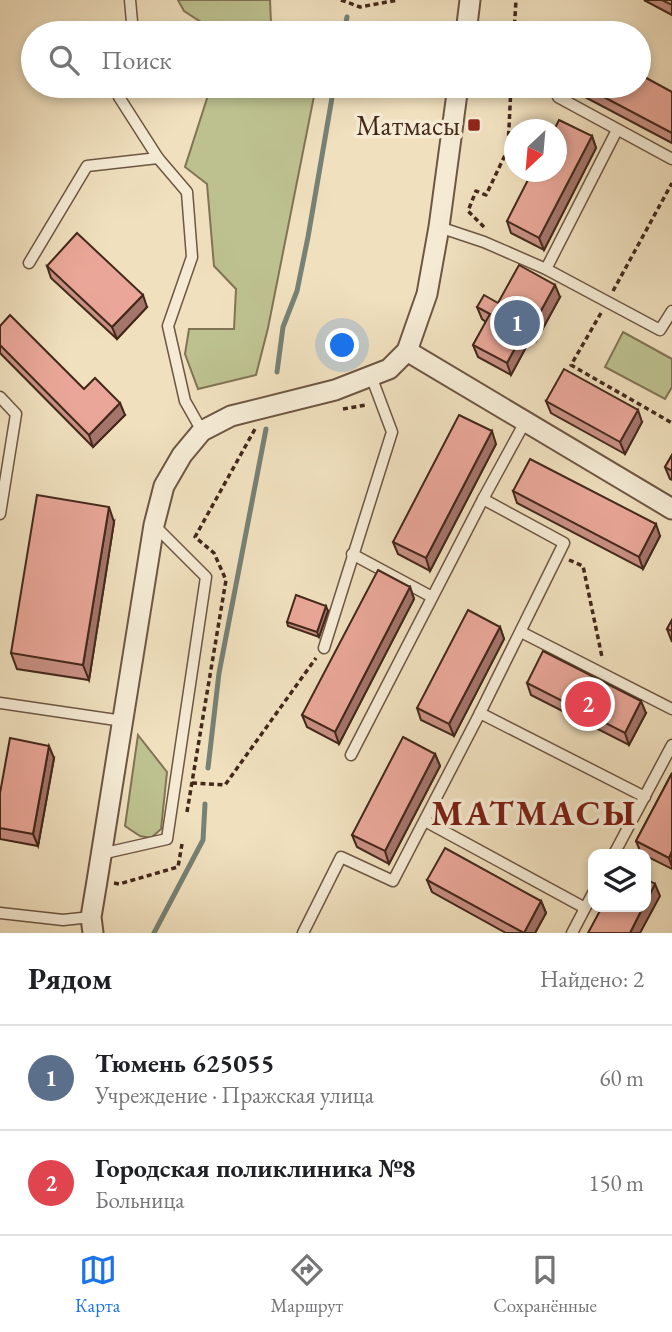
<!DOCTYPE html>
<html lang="ru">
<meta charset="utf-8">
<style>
:root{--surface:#fff;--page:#f6f6f6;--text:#202124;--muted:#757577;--line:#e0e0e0;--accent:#1a73e8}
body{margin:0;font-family:"EB Garamond",serif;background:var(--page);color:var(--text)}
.controls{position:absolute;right:21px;bottom:21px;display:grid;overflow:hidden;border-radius:14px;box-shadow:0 4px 10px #0003}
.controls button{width:63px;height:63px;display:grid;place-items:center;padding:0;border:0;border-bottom:2px solid var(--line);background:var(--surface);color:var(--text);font:35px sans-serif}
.compass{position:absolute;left:504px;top:119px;width:63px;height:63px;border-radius:50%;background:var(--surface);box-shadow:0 4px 10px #0003;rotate:206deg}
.you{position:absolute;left:343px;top:346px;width:24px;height:24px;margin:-18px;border:5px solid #fff;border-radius:50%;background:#1a73e8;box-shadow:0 0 0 10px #1a73e833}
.badge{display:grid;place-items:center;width:46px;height:46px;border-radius:50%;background:var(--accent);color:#fff;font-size:23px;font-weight:700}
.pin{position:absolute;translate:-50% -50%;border:4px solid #fff;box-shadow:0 2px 7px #0006}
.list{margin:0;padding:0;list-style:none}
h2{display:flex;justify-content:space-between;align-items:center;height:91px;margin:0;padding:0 28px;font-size:30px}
h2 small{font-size:23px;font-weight:400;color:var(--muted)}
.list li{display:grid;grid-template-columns:46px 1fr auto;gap:21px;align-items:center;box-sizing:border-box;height:105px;padding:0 28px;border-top:2px solid var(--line)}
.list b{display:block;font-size:26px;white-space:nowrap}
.list p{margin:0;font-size:23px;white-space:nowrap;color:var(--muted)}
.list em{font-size:23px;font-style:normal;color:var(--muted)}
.icon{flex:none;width:38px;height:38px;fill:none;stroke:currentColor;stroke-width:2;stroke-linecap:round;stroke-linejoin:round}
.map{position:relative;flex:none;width:672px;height:933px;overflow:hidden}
.search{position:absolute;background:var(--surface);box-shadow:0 4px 10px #0003;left:21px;right:21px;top:21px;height:77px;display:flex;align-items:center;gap:18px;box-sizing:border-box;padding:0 24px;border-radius:38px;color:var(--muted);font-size:26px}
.sheet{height:301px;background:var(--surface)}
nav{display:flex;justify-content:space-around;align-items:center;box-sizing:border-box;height:98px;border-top:2px solid var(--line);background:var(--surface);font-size:19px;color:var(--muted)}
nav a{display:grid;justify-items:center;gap:4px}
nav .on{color:var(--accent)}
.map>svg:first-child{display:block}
.green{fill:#bdc18f;stroke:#807454;stroke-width:2}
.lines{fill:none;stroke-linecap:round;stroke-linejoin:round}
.stream{stroke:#778175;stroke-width:5}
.service-casing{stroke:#6e5643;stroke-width:13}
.minor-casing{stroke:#6e5643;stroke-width:23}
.path{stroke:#43281a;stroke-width:3.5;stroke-dasharray:5 3.5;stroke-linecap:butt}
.service{stroke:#f5ebd5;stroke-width:10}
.minor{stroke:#f5ebd5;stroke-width:19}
.wall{fill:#c99084;stroke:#43281a;stroke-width:2}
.shaded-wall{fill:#a4756b;stroke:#43281a;stroke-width:2}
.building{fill:#eaa799;stroke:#43281a;stroke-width:2}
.poi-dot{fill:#8f2418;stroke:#f5ebd5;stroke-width:2.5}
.labels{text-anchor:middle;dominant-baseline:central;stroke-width:7;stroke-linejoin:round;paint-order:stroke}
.poi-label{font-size:28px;fill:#43281a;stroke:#f5ebd5;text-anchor:end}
.district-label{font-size:35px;font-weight:bold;letter-spacing:2px;fill:#7a1f14;stroke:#f5ebd5}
</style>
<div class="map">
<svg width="672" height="933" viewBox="0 0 672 933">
<rect width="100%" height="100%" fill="#f0e0be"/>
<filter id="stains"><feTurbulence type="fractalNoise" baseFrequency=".00286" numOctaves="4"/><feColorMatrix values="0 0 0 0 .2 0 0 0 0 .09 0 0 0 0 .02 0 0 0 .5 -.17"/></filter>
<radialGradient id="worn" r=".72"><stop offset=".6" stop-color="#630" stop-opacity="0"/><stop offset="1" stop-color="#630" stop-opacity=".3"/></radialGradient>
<!-- green -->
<g class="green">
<path d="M178 0H270L271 24 283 33H218L184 11Z"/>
<path d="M211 86H316L268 328 256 375 198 389 185 354 189 329H234L236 289 214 266 207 184 185 167Z"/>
<path d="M623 332 672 359V387L665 399 605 367Z"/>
<path d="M138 735 167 772 161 829 151 838 140 836 125 826Z"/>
</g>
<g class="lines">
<!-- stream -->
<g class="stream">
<path d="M344 33 347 17"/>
<path d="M277 372 283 327 297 291 308 237 334 86"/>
<path d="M208 768 219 673 266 429"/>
<path d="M154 933 203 840 205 804"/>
</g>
<!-- service casing -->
<g class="service-casing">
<g id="service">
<path d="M130 0 133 33"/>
<path d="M122 86 119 97 158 158 187 192 192 257 168 326 185 401 202 431"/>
<path d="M558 97 672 159"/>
<path d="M439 227 484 242 546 269 660 330 672 311"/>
<path d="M29 263 87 166 158 158"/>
<path d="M546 269 617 130"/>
<path d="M0 397 16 414 0 514"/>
<path d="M352 554 432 597"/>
<path d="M521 632 672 709"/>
<path d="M324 648 392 432 371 376"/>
<path d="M0 703 123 721"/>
<path d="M480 713 564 543 483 499"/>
<path d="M351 755 483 499 525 422"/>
<path d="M425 821 585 908"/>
<path d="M101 854 167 839 206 577 154 525"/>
<path d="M614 854 672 745"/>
<path d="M0 913 63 920 91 917"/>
<path d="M303 933 341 857 393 881 480 713 645 797"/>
<path d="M572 933 593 893"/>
</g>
</g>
<!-- minor casing -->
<g class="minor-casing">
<g id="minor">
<path d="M466 33 470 0"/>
<path d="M407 351 672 509"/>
<path d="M93 933 91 917 97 881 154 525 164 486 182 455 202 431 231 416 335 390 389 369 407 351 427 294 439 227 458 86"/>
</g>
</g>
<!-- path -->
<g class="path">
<path d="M341 0 360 7 398 0"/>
<path d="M514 33 516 0"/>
<path d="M484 227 468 211 476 191 486 195 508 149 511 86"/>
<path d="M613 291 672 183"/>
<path d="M601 313 571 365 672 423"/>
<path d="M343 409 366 405"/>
<path d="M569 560 583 566 602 657"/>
<path d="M192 783 225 785 316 658"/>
<path d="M187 812 226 580 214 553 195 537 255 429"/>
<path d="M114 883 119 884 178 867 182 844"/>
</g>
<!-- service -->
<use href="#service" class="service"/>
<!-- minor -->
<use href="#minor" class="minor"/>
</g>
<!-- wall -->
<g class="wall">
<path d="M644 0H672V15Z"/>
<path d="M579 86H639L672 92V143L583 96Z"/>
<path d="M592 136 596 148 544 250 511 233 507 221Z"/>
<path d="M47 266 147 307 117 339 51 278Z"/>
<path d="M560 297 536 341 531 338 511 375 478 357 473 345 486 322 482 319 477 307 498 303Z"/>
<path d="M0 326 84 389 125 415 93 447 0 353Z"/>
<path d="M546 401 642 422 625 454 551 413Z"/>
<path d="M496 444 430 571 398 554 393 542Z"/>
<path d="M672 455V480L670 479 665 467Z"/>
<path d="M513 491 660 536 643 569 517 503Z"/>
<path d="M114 522 89 680 17 669 11 653Z"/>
<path d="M410 587 414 599 339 744 307 727 302 715Z"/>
<path d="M328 611 319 637 288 626 287 622Z"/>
<path d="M672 620V642L667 629Z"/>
<path d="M500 627 504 639 454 736 421 720 417 708Z"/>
<path d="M527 683 646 713 629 745 531 695Z"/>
<path d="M435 754 440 766 389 864 357 847 352 835Z"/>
<path d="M54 758 38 846 0 839V793Z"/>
<path d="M672 773V869L646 856V854L641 853 636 841Z"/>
<path d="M427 880 541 901 546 913 535 933H506L432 892Z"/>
</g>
<!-- shaded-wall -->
<g class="shaded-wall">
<path d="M592 136 596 148 544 250 539 238Z"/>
<path d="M555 285 560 297 536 341 531 329Z"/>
<path d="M143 295 147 307 117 339 112 327Z"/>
<path d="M527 326 531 338 511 375 507 363Z"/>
<path d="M120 403 125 415 93 447 89 435Z"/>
<path d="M638 410 642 422 625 454 620 442Z"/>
<path d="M492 431 496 444 430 571 426 558Z"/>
<path d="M109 507 114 522 89 680 83 665Z"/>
<path d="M656 524 660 536 643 569 639 557Z"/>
<path d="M410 587 414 599 339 744 335 732Z"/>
<path d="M326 606 328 611 319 637 317 632Z"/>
<path d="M500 627 504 639 454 736 449 724Z"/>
<path d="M641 701 646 713 629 745 625 733Z"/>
<path d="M49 746 54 758 38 846 33 834Z"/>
<path d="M435 754 440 766 389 864 385 851Z"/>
<path d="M672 851V867L669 858Z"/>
<path d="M655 884 660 896 640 933H630L643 907H646V902Z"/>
<path d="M541 901 546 913 535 933H524Z"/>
</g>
<!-- building -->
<g class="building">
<path d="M662 0H672V5Z"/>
<path d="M639 74 672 92V133L583 86H639Z"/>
<path d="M559 120 592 136 539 238 507 221 532 172H556V130H554Z"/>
<path d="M77 233 143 295 112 327 47 266Z"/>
<path d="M519 265 555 285 531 329 527 326 507 363 473 345 490 314 477 307 484 295 498 303Z"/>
<path d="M10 315 84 389 95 378 120 403 89 435 0 345V326Z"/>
<path d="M564 369 638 410 620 442 546 401Z"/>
<path d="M459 415 492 431 426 558 393 542Z"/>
<path d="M672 455V471L665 467Z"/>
<path d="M530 459 656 524 639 557 513 491Z"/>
<path d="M37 495 109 507 83 665 11 653Z"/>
<path d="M378 570 410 587 335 732 302 715Z"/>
<path d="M296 595 326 606 317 632 287 622Z"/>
<path d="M468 610 500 627 449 724 417 708Z"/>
<path d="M672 620V631L667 629Z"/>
<path d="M543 651 641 701 625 733 527 683Z"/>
<path d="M403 737 435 754 385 851 352 835Z"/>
<path d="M10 738 49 746 33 834 0 828V793Z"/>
<path d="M672 773V851L669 858 636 841Z"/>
<path d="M445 848 541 901 524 933 427 880Z"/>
<path d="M646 879 655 884 646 902Z"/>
<path d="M602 907H643L630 933H588Z"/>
</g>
<!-- markers -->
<rect class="poi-dot" x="467" y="118" width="14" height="14" rx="3.5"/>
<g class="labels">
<!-- poi labels -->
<g class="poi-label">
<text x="460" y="125">Матмасы</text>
</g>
<!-- district labels -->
<g class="district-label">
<text x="534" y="812">МАТМАСЫ</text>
</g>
</g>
<rect width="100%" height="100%" filter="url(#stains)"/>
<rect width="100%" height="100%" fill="url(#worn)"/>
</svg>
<div class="controls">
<button><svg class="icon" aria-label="layers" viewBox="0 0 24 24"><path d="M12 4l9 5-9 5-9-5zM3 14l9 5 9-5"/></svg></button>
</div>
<svg class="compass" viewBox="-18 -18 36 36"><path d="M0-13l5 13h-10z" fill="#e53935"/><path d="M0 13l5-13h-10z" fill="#757577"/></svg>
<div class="you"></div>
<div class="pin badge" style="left:517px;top:323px;background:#5c6f8a">1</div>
<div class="pin badge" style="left:588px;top:704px;background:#e0444e">2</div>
<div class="search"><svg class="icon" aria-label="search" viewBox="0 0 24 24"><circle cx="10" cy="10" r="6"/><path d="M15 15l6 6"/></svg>Поиск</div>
</div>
<section class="sheet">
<h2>Рядом<small>Найдено: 2</small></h2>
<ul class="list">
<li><span class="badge" style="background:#5c6f8a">1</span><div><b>Тюмень 625055</b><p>Учреждение · Пражская улица</p></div><em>60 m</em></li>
<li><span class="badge" style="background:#e0444e">2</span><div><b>Городская поликлиника №8</b><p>Больница</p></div><em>150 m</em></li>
</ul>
</section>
<nav>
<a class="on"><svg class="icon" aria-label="map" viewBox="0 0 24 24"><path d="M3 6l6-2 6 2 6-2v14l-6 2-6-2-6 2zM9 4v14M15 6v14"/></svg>Карта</a>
<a><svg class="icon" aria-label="directions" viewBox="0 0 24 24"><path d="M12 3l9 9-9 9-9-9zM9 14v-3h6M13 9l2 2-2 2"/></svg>Маршрут</a>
<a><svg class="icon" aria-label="saved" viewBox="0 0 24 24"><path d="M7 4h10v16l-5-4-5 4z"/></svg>Сохранённые</a>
</nav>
